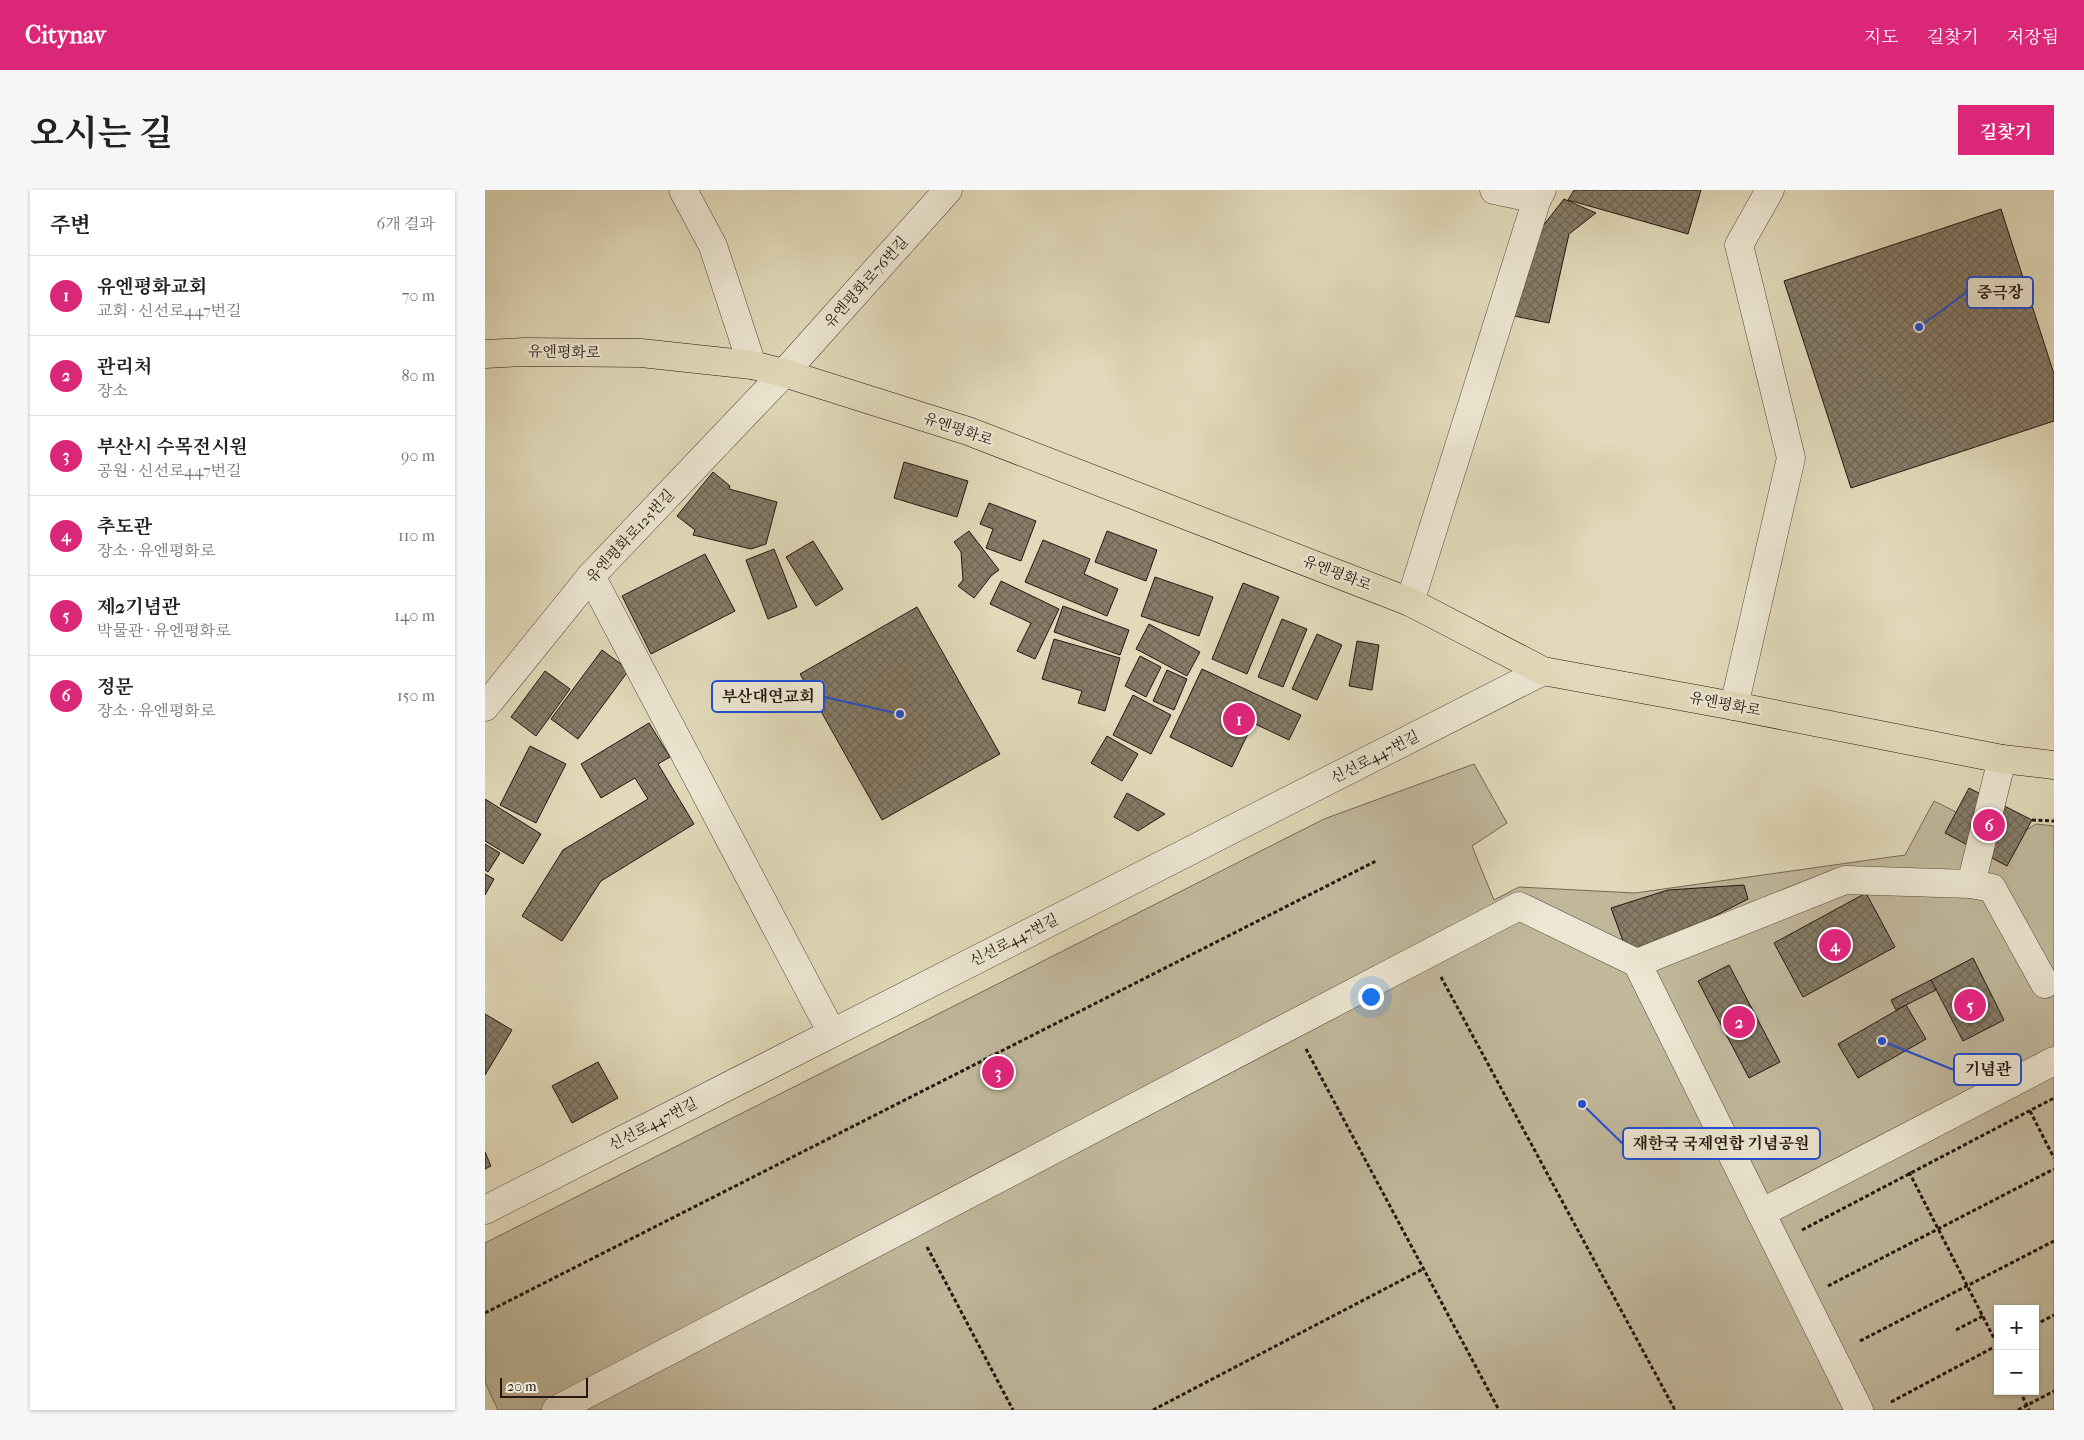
<!DOCTYPE html>
<html lang="ko">
<meta charset="utf-8">
<style>
:root{--surface:#fff;--page:#f6f6f6;--text:#222;--muted:#767676;--line:#e0e0e0;--accent:#db2777}
body{margin:0;font-family:"IM FELL French Canon","Noto Serif KR",serif;background:var(--page);color:var(--text)}
.controls{position:absolute;right:15px;bottom:15px;display:grid;overflow:hidden;border-radius:0px;box-shadow:0 1px 4px #0004}
.controls button{width:45px;height:45px;display:grid;place-items:center;padding:0;border:0;border-bottom:1px solid var(--line);background:var(--surface);color:var(--text);font:25px sans-serif}
.scale{position:absolute;left:15px;bottom:12px;width:88px;box-sizing:border-box;padding-left:5px;border:2px solid #251711;border-top:0;font-size:14px;line-height:18px;white-space:nowrap;color:#251711;-webkit-text-stroke:4px #ece6d2;paint-order:stroke}
.you{position:absolute;left:885px;top:806px;width:18px;height:18px;margin:-12px;border:4px solid #fff;border-radius:50%;background:#1a73e8;box-shadow:0 0 0 8px #1a73e833}
.badge{display:grid;place-items:center;width:32px;height:32px;border-radius:50%;background:var(--accent);color:#fff;font-size:16px;font-weight:700}
.pin{position:absolute;translate:-50% -50%;border:2px solid #fff;box-shadow:0 1px 5px #0006}
.list{margin:0;padding:0;list-style:none}
h2{display:flex;justify-content:space-between;align-items:center;height:65px;margin:0;padding:0 20px;font-size:21px}
h2 small{font-size:16px;font-weight:400;color:var(--muted)}
.list li{display:grid;grid-template-columns:32px 1fr auto;gap:15px;align-items:center;box-sizing:border-box;height:80px;padding:0 20px;border-top:1px solid var(--line)}
.list b{display:block;font-size:19px;white-space:nowrap}
.list p{margin:0;font-size:16px;white-space:nowrap;color:var(--muted)}
.list em{font-size:16px;font-style:normal;color:var(--muted)}
.map{position:relative;flex:none;width:1569px;height:1220px;overflow:hidden;border-radius:0px}
header{display:flex;align-items:center;gap:30px;box-sizing:border-box;height:70px;padding:0 25px;background:var(--accent);color:#fff}
header strong{font-size:24px}
nav{display:flex;gap:28px;margin-inline-start:auto;font-size:18px}
.intro{display:flex;align-items:center;justify-content:space-between;box-sizing:border-box;height:120px;padding:0 30px}
h1{margin:0;font-size:35px}
.button{padding:12px 22px;border-radius:0px;background:var(--accent);color:#fff;font-size:18px;font-weight:700}
main{display:flex;gap:30px;padding:0 30px}
aside{flex:1;background:var(--surface);border-radius:0px;box-shadow:0 1px 4px #0004}
.map>svg:first-child{display:block}
.green{fill:#c1b89c;stroke:#736856;fill-rule:evenodd}
.building{fill:url(#building-cross-hatch);stroke:#251711}
.lines{fill:none;stroke-linecap:round;stroke-linejoin:round}
.minor-casing{stroke:#54483b;stroke-width:29}
.major-casing{stroke:#251711;stroke-width:29}
.path{stroke:#251711;stroke-width:3;stroke-dasharray:4 2.5;stroke-linecap:butt}
.minor{stroke:#ece6d2;stroke-width:28}
.major{stroke:#e1d9b9;stroke-width:28}
.labels{text-anchor:middle;dominant-baseline:central;stroke-width:5;stroke-linejoin:round;paint-order:stroke}
.street-label{font-size:15px;fill:#251711;stroke:#ece6d2}
.leader{fill:none;stroke:#1d4ed8;stroke-width:2}
.callout-dot{fill:#1d4ed8;stroke:#ece6d2;stroke-width:2}
.callout{fill:#ece6d2;stroke:#1d4ed8;stroke-width:2}
.callout-label{font-size:16px;text-anchor:middle;font-weight:bold;fill:#251711}
</style>
<header>
<strong>Citynav</strong>
<nav><a>지도</a><a>길찾기</a><a>저장됨</a></nav>
</header>
<div class="intro"><h1>오시는 길</h1><a class="button">길찾기</a></div>
<main>
<aside>
<h2>주변<small>6개 결과</small></h2>
<ul class="list">
<li><span class="badge">1</span><div><b>유엔평화교회</b><p>교회 · 신선로447번길</p></div><em>70 m</em></li>
<li><span class="badge">2</span><div><b>관리처</b><p>장소</p></div><em>80 m</em></li>
<li><span class="badge">3</span><div><b>부산시 수목전시원</b><p>공원 · 신선로447번길</p></div><em>90 m</em></li>
<li><span class="badge">4</span><div><b>추도관</b><p>장소 · 유엔평화로</p></div><em>110 m</em></li>
<li><span class="badge">5</span><div><b>제2기념관</b><p>박물관 · 유엔평화로</p></div><em>140 m</em></li>
<li><span class="badge">6</span><div><b>정문</b><p>장소 · 유엔평화로</p></div><em>150 m</em></li>
</ul>
</aside>
<div class="map">
<svg width="1569" height="1220" viewBox="0 0 1569 1220">
<defs>
<pattern id="building-cross-hatch" width="8" height="8" patternUnits="userSpaceOnUse" patternTransform="scale(1.25)"><rect width="8" height="8" fill="#877c68"/><path d="M0 0l8 8M0 8l8-8" fill="none" stroke="#6e6554"/></pattern>
</defs>
<rect width="100%" height="100%" fill="#e1d9b9"/>
<filter id="stains"><feTurbulence type="fractalNoise" baseFrequency=".004" numOctaves="4"/><feColorMatrix values="0 0 0 0 .2 0 0 0 0 .09 0 0 0 0 .02 0 0 0 .5 -.17"/></filter>
<radialGradient id="worn" r=".72"><stop offset=".6" stop-color="#630" stop-opacity="0"/><stop offset="1" stop-color="#630" stop-opacity=".3"/></radialGradient>
<!-- green -->
<path class="green" d="M989 574 1022 633 987 656 1009 710 1034 697 1150 703 1420 665 1449 611 1471 622 1541 640 1551 634 1569 636V1220H13L0 1192V1053L839 629ZM1513 1119H1550V1201H1513Z"/>
<!-- building -->
<g class="building">
<path d="M1089 0H1216L1203 44 1083 10Z"/>
<path d="M1079 9 1111 23 1084 44 1064 133 1029 126 1057 37Z"/>
<path d="M1516 19 1569 184V231L1366 298 1299 91Z"/>
<path d="M419 272 483 291 472 327 409 308Z"/>
<path d="M228 282 245 296 244 299 292 312 281 354 266 359 208 345 210 340 192 326Z"/>
<path d="M504 313 551 331 536 371 501 358 508 339 495 334Z"/>
<path d="M484 341 514 380 506 386 489 408 473 396 478 390 476 362 469 352Z"/>
<path d="M622 341 672 360 661 391 610 372Z"/>
<path d="M558 350 605 369 599 384 633 399 622 426 540 392Z"/>
<path d="M328 351 358 399 331 416 301 367Z"/>
<path d="M289 359 312 417 283 429 261 370Z"/>
<path d="M220 364 250 421 166 464 137 406Z"/>
<path d="M670 387 728 407 714 446 656 426Z"/>
<path d="M516 391 574 419 550 469 532 461 546 433 505 414Z"/>
<path d="M758 393 794 407 762 484 727 469Z"/>
<path d="M578 416 644 440 635 465 569 442Z"/>
<path d="M432 417 515 564 397 630 315 484Z"/>
<path d="M797 429 822 439 798 497 773 487Z"/>
<path d="M664 434 715 462 702 486 651 459Z"/>
<path d="M832 444 857 455 832 510 807 499Z"/>
<path d="M569 449 635 468 620 521 593 513 597 501 557 489Z"/>
<path d="M872 451 894 455 887 500 864 496Z"/>
<path d="M117 460 144 480 93 549 66 529Z"/>
<path d="M655 466 676 477 661 507 640 496Z"/>
<path d="M717 479 816 525 804 550 768 533 747 577 685 547Z"/>
<path d="M682 480 702 489 689 520 668 511Z"/>
<path d="M60 481 85 499 51 546 26 527Z"/>
<path d="M648 505 686 525 666 564 628 545Z"/>
<path d="M164 533 185 567 173 574 209 634 116 691 77 751 37 726 78 660 163 609 150 588 116 608 96 574Z"/>
<path d="M622 546 653 564 637 591 606 573Z"/>
<path d="M45 556 81 574 51 633 15 615Z"/>
<path d="M1484 598 1547 630 1522 676 1460 643Z"/>
<path d="M642 603 680 624 653 641 629 627Z"/>
<path d="M0 609 56 644 38 674 0 651Z"/>
<path d="M0 654 15 663 3 682 0 680Z"/>
<path d="M0 684 9 689 0 705Z"/>
<path d="M1259 695 1263 709 1222 730 1142 762 1126 718 1183 700Z"/>
<path d="M1381 703 1410 757 1318 807 1289 753Z"/>
<path d="M1488 768 1519 830 1478 851 1446 790Z"/>
<path d="M1244 775 1295 872 1264 888 1213 791Z"/>
<path d="M1446 790 1451 800 1411 820 1406 810Z"/>
<path d="M1421 815 1441 849 1373 888 1353 854Z"/>
<path d="M0 824 27 840 0 885Z"/>
<path d="M113 872 133 908 87 933 67 896Z"/>
<path d="M0 962 6 976 0 979Z"/>
</g>
<g class="lines">
<!-- minor casing -->
<g class="minor-casing">
<g id="minor">
<path d="M198 0 228 56 267 175"/>
<path d="M1009 0 1052 9"/>
<path d="M106 386 347 843"/>
<path d="M925 412 1052 9 1057 0"/>
<path d="M1249 516 1306 268 1254 55 1285 0"/>
<path d="M0 517 106 386 299 183 463 0"/>
<path d="M1486 694 1517 569"/>
<path d="M0 1020 1058 481"/>
<path d="M1276 1023 1569 871"/>
<path d="M71 1220 1034 716 1152 773"/>
<path d="M1374 1220 1152 773 1360 690 1486 694 1507 698 1560 794"/>
</g>
</g>
<!-- major casing -->
<g class="major-casing">
<path id="major" d="M0 164 40 162 156 163 267 175 299 183 483 241 925 412 1058 481 1249 516 1517 569 1569 575"/>
</g>
<!-- path -->
<g class="path">
<path d="M1547 630 1569 631"/>
<path d="M956 787 1190 1220"/>
<path d="M821 859 1014 1220"/>
<path d="M1545 921 1569 968"/>
<path d="M1424 982 1513 1156"/>
<path d="M1317 1040 1569 908"/>
<path d="M442 1057 528 1220"/>
<path d="M1343 1096 1569 979"/>
<path d="M0 1123 891 671"/>
<path d="M1550 1135 1569 1125"/>
<path d="M1471 1140 1498 1126"/>
<path d="M1375 1151 1569 1051"/>
<path d="M1535 1201 1544 1220"/>
<path d="M1406 1212 1513 1155"/>
<path d="M668 1220 938 1079"/>
<path d="M1533 1220 1569 1201"/>
</g>
<!-- minor -->
<use href="#minor" class="minor"/>
<!-- major -->
<use href="#major" class="major"/>
</g>
<g class="labels">
<!-- street labels -->
<g class="street-label">
<text transform="translate(381 92) rotate(-48)">유엔평화로76번길</text>
<text transform="translate(79 162) rotate(1)">유엔평화로</text>
<text transform="translate(473 239) rotate(19)">유엔평화로</text>
<text transform="translate(145 346) rotate(-47)">유엔평화로125번길</text>
<text transform="translate(852 383) rotate(21)">유엔평화로</text>
<text transform="translate(1240 514) rotate(11)">유엔평화로</text>
<text transform="translate(890 567) rotate(-27)">신선로447번길</text>
<text transform="translate(529 750) rotate(-27)">신선로447번길</text>
<text transform="translate(168 934) rotate(-27)">신선로447번길</text>
</g>
</g>
<!-- callouts -->
<path class="leader" d="M1434 137L1482 102M415 524L339 507M1397 851L1469 880M1097 914L1138 954"/>
<g class="callout-dot">
<circle cx="1434" cy="137" r="5"/>
<circle cx="415" cy="524" r="5"/>
<circle cx="1397" cy="851" r="5"/>
<circle cx="1097" cy="914" r="5"/>
</g>
<g class="callout">
<rect x="1482" y="87" width="66" height="31" rx="5"/>
<rect x="227" y="491" width="112" height="31" rx="5"/>
<rect x="1469" y="864" width="67" height="31" rx="5"/>
<rect x="1138" y="938" width="197" height="31" rx="5"/>
</g>
<g class="callout-label">
<text x="1515" y="108">중극장</text>
<text x="283" y="512">부산대연교회</text>
<text x="1503" y="885">기념관</text>
<text x="1236" y="959">재한국 국제연합 기념공원</text>
</g>
<rect width="100%" height="100%" filter="url(#stains)"/>
<rect width="100%" height="100%" fill="url(#worn)"/>
</svg>
<div class="controls">
<button>+</button>
<button>−</button>
</div>
<div class="scale">20 m</div>
<div class="you"></div>
<div class="pin badge" style="left:754px;top:529px">1</div>
<div class="pin badge" style="left:1254px;top:832px">2</div>
<div class="pin badge" style="left:513px;top:882px">3</div>
<div class="pin badge" style="left:1350px;top:755px">4</div>
<div class="pin badge" style="left:1485px;top:815px">5</div>
<div class="pin badge" style="left:1504px;top:635px">6</div>
</div>
</main>
